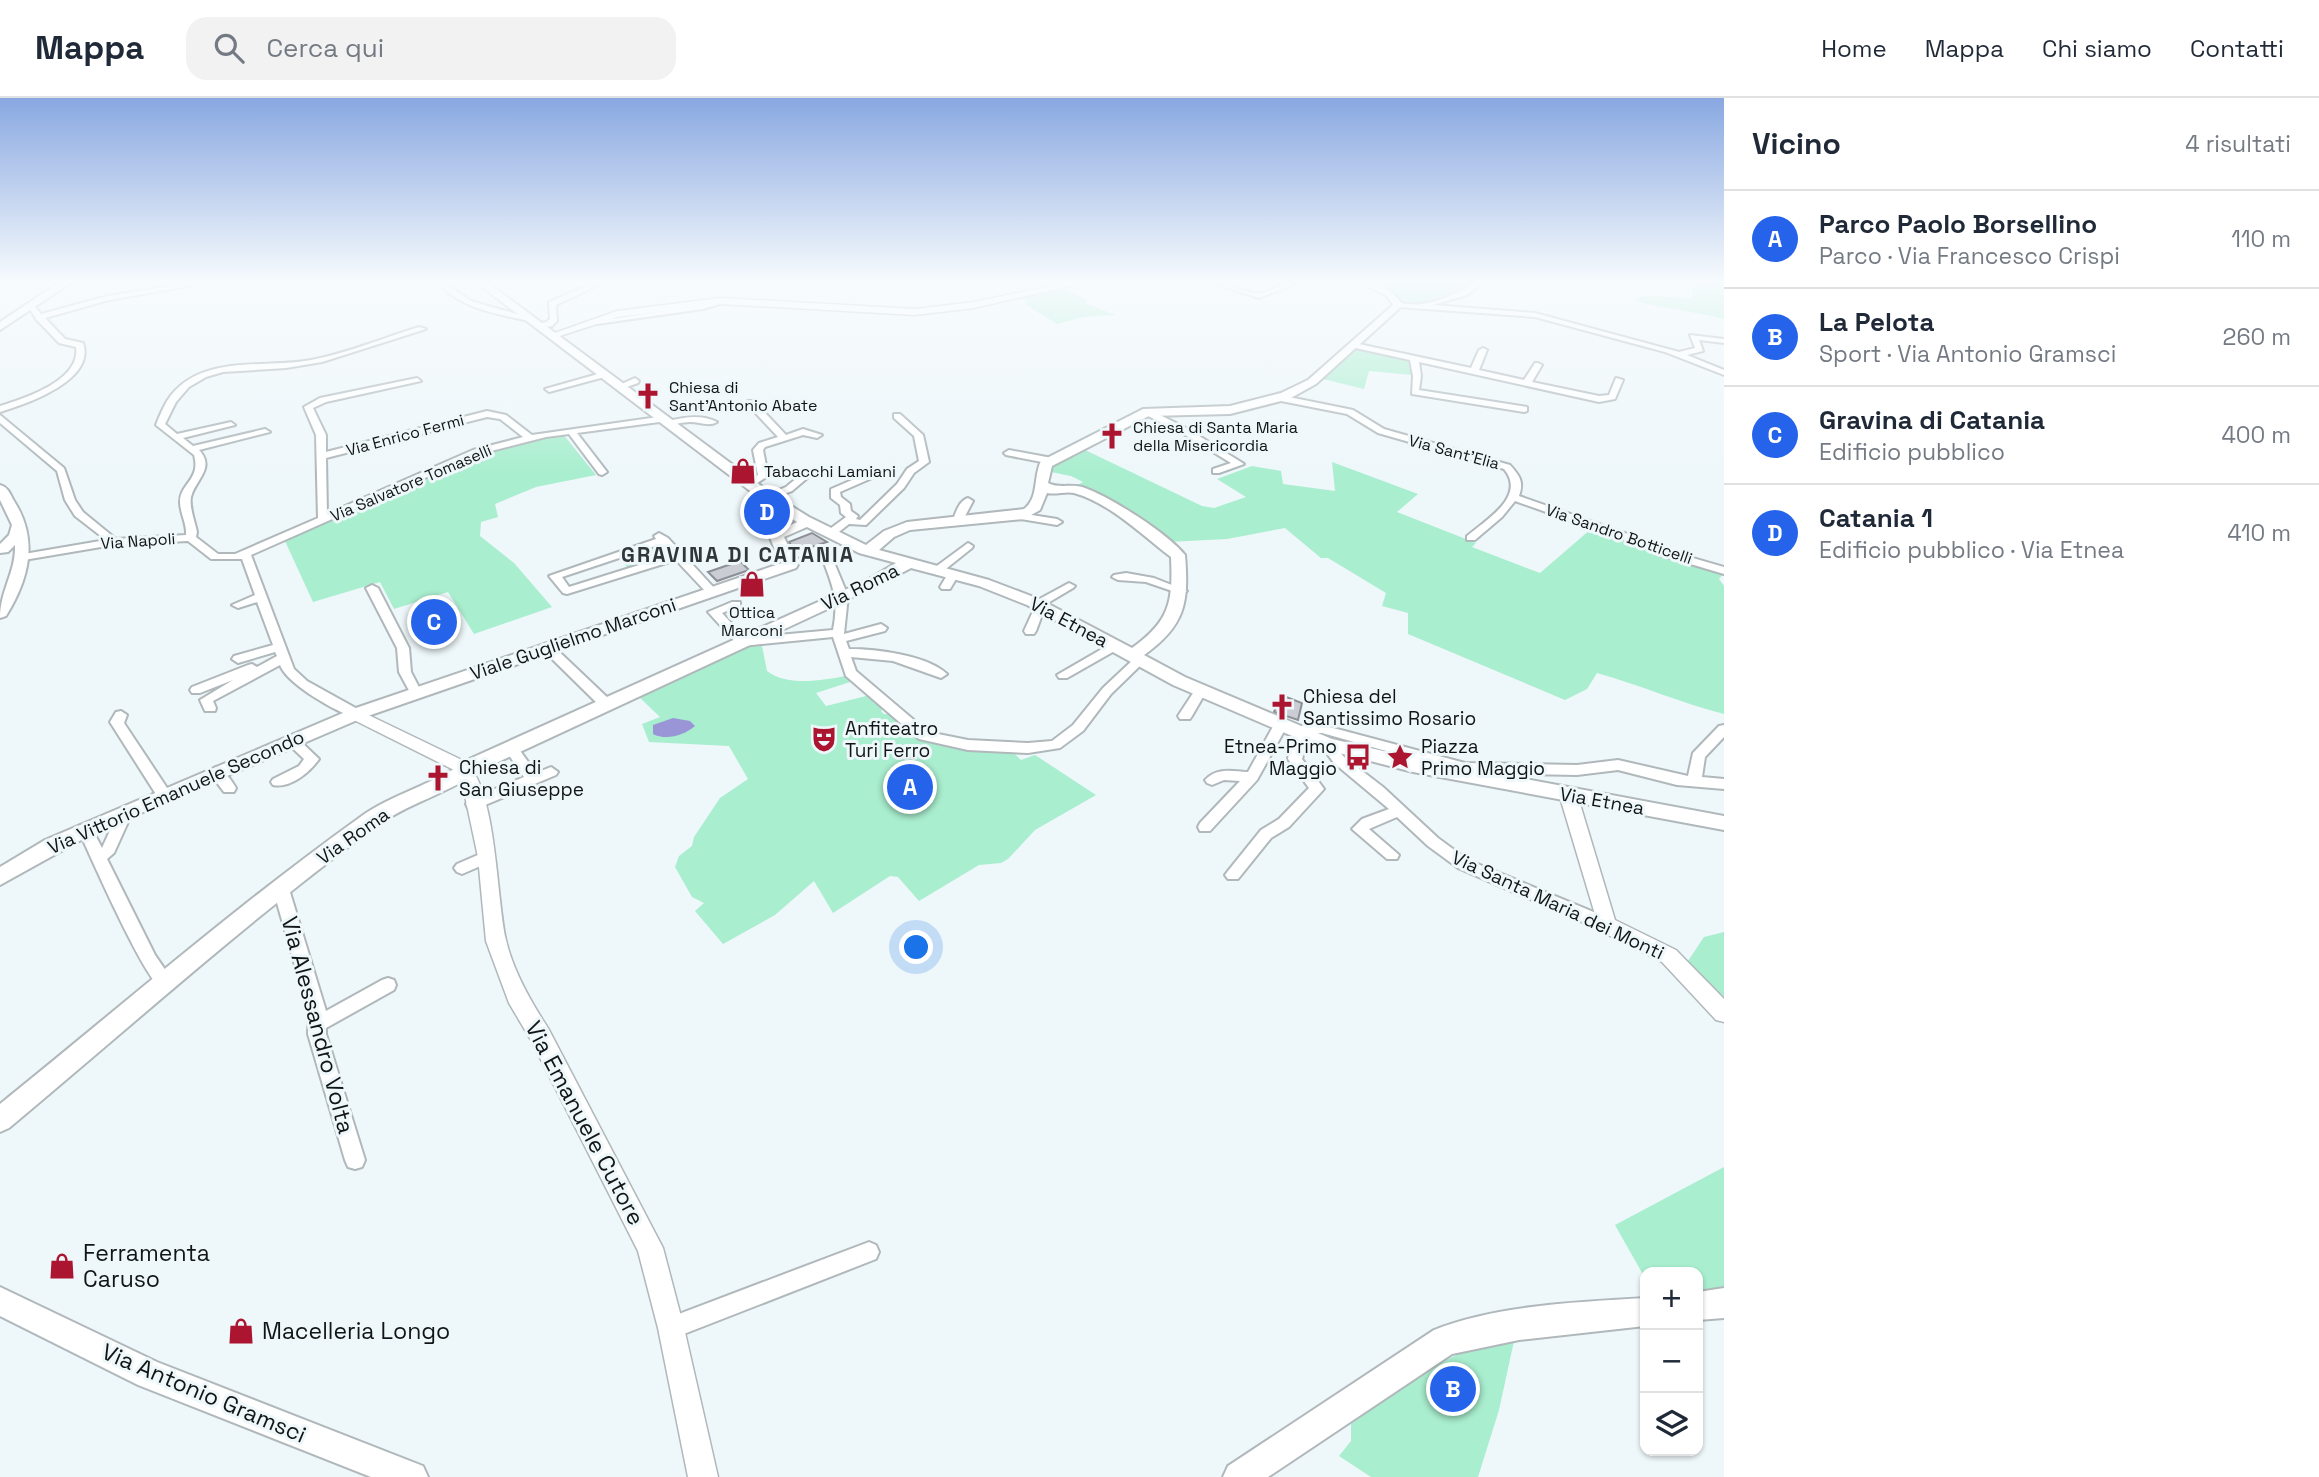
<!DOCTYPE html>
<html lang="it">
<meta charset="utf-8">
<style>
:root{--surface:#fff;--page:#f2f2f3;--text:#1f2937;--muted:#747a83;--line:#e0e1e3;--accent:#2563eb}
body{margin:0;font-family:"Space Grotesk",sans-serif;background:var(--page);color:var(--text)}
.controls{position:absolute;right:21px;bottom:21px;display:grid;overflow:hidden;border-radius:14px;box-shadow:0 2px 5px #0004}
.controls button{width:63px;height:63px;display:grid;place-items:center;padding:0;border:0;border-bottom:2px solid var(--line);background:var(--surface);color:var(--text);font:35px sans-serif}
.you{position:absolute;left:917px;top:850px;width:24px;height:24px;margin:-18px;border:5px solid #fff;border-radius:50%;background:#1a73e8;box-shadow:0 0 0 10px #1a73e833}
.badge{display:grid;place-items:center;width:46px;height:46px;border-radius:50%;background:var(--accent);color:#fff;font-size:23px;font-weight:700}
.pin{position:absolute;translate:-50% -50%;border:4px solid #fff;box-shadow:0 2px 7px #0006}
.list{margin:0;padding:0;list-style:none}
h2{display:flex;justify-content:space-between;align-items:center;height:91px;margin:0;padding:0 28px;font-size:30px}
h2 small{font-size:23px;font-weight:400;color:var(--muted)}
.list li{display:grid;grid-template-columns:46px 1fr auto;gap:21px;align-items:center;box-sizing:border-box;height:98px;padding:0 28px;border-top:2px solid var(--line)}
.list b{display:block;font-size:26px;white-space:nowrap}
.list p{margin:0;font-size:23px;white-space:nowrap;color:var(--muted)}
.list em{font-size:23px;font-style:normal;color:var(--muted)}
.icon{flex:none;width:38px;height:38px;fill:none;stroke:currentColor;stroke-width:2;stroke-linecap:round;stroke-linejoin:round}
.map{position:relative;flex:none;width:1724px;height:1379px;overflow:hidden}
header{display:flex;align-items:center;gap:42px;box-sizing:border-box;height:98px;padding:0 35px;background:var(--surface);border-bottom:2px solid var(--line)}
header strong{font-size:33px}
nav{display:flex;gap:38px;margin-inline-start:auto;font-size:24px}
.search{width:490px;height:63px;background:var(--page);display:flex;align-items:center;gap:18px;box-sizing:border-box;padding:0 24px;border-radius:21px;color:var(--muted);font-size:26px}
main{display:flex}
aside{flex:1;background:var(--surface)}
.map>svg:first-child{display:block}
.green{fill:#a9eecf}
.water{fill:#9a95d6}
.building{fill:#caced4;stroke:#8c9096;stroke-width:2}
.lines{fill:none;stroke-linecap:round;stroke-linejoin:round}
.minor-casing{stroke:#b0b8bb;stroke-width:4}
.tertiary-casing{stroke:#b0b8bb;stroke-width:3}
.secondary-casing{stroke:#b0b8bb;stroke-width:4}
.minor{fill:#fff;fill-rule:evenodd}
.tertiary{fill:#fff;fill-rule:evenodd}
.secondary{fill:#fff;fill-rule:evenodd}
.labels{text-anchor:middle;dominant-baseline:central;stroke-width:6;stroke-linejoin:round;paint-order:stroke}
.far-poi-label{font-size:16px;fill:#121516;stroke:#eef7fa;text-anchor:start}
.far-street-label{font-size:16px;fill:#121516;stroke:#eef7fa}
.street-label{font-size:19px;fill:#121516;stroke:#eef7fa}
.poi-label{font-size:19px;fill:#121516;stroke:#eef7fa;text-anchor:start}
.far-district-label{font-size:21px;font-weight:bold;letter-spacing:2px;fill:#303639;stroke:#eef7fa}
.near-street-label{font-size:23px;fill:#121516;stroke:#eef7fa}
.near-poi-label{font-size:23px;fill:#121516;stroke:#eef7fa;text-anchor:start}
</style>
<header>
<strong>Mappa</strong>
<div class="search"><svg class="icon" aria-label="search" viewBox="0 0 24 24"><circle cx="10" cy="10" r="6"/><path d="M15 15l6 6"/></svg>Cerca qui</div>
<nav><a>Home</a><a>Mappa</a><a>Chi siamo</a><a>Contatti</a></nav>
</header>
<main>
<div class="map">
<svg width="1724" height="1379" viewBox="0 0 1724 1379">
<rect width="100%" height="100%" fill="#eef7fa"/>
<!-- green -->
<g class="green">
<path d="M1366 182H1465L1470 188 1417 207 1403 206 1395 197Z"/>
<path d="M1688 182H1724V221C1694 213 1665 211 1635 203L1642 198 1692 200V185Z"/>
<path d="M1062 191 1087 202 1086 206 1116 217 1083 219 1057 226 1025 206 1027 203 1020 200Z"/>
<path d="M1359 249 1408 261 1412 277 1369 273 1364 291 1323 281Z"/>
<path d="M563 336 596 377 536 389 495 406 498 419 481 424 480 438 514 465 552 509 474 536 448 494 394 511 380 484 313 504 285 443C376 399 462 353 563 336Z"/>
<path d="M1083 351 1202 408 1214 410 1246 399 1217 381 1252 368 1281 373 1283 386 1335 393 1332 364 1418 396 1397 414 1476 445 1472 449 1540 475 1591 431 1666 459 1718 472 1723 476 1719 481 1724 488V616C1681 605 1640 587 1597 575L1587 591 1565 602 1408 536V515L1382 508 1386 495 1328 460H1321L1285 430 1227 441 1167 444 1110 405 1076 388 1083 384 1071 378 1051 374 1053 367Z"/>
<path d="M656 446 666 457 628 470 618 459Z"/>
<path d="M762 548 767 573C787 589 823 582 846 578L850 584 816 595 826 608 870 597 874 605 883 610 881 613 884 616H890L916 640 944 648 1009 650 1021 662 1035 657 1096 697 1035 732 1008 761 1001 765 979 767 919 803 898 779 890 778 833 815 814 783 775 817 723 846 695 813 704 805 692 799 675 769 679 758 692 748 694 739 720 700 748 681 729 648 649 644 642 626 660 619 636 596 657 591 658 586 738 549Z"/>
<path d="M1724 834V899L1688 863 1704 839Z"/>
<path d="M1724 1069V1189L1698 1192V1174H1645V1180L1615 1127Z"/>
<path d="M1514 1243 1499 1312 1478 1379H1371L1339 1358 1351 1343V1326L1433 1269 1466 1252Z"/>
</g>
<!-- water -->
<path class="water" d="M673 620 690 623 695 628C685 637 666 643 653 636V627Z"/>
<!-- building -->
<g class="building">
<path d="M812 435 827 444 796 454 789 444Z"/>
<path d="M740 463 749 472 717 483 708 474Z"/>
<path d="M1281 597 1302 605 1298 622 1274 614Z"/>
</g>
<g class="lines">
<!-- minor casing -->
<g class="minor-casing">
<g id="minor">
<path d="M206 182H222L109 202 45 220 65 241 83 245C96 282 27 306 0 314V308C26 300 81 282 76 249L59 245 36 221 27 206H33L41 216 108 198Z"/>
<path d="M426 182H444L450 189 471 203 534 221 530 223C497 216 460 211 438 184L421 187 417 185Z"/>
<path d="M600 182H609L556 207 557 223 552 228 537 230V226L546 224 550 221 549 204Z"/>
<path d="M1204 182C1222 182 1246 196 1259 195 1272 195 1284 181 1297 185L1259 200Z"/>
<path d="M1479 182H1487L1467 197 1433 207 1535 215 1679 254 1695 250 1690 237 1724 241V245L1699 242 1703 253 1687 257 1724 272V277L1665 254 1535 219 1398 209 1394 207C1403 203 1412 208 1422 206 1442 203 1462 193 1479 182Z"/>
<path d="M1646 182H1656L1661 185 1657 187Z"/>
<path d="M720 201H723V205L703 211 597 226 593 224 702 207Z"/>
<path d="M419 229 426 231 322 264 286 270 223 274 206 279 189 289 176 304 165 326 177 336 231 324 235 327 183 340 193 348 265 331 270 334 199 352C216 370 195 382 191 399 189 409 195 424 197 434L196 439 218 456H235L318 420 316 337 304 309 320 300 417 280 421 283 326 304 313 310 326 337V354L487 313 506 317 532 337 665 318 668 319V323C684 319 703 316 717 324 709 329 699 324 690 324 682 324 674 327 667 327V323L577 335 607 374 602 377 599 376 569 336 546 339 479 356 251 457 294 571 307 583 361 613 362 616 361 619 356 620C336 614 287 586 280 567L213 603 216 610 215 613H205L200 602 233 582 200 595H192L190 592 192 589 248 567 252 566 257 569 277 558 275 554 238 565 232 561 234 558 273 547 257 504 238 510 232 507 255 497 242 461H211L188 443 113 447 24 462 19 459 24 456 106 442 75 418 65 402 57 373 0 325V317L64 370 75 402 83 414 116 441 186 437C187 426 180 415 180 404 180 385 201 382 194 357L156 327C159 319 163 310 167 303 198 255 264 271 311 262 348 255 383 240 419 229ZM487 319 500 321 523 339 473 352 327 416 326 360Z"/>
<path d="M1354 245 1471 270 1479 252 1483 250 1487 252 1479 272 1524 282 1535 265H1538L1542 267 1532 284 1599 298 1609 297 1616 280 1623 282 1615 301 1599 304 1419 264 1421 278 1419 292 1527 309V313L1524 314 1412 296 1413 278 1410 262 1351 249 1350 247Z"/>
<path d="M605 274 609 276 608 278 549 294 545 291Z"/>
<path d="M635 280 639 283 638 285 621 291 617 288Z"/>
<path d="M1279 297 1353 312 1384 331 1510 367C1520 378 1524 384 1519 398L1653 445 1665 452 1724 469V476L1657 456 1645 449 1515 403 1502 419 1475 442H1467V438C1486 422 1527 398 1504 371L1378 335 1347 316 1276 302 1275 300Z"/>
<path d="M748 303H754L786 337 803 331 822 337 817 340 803 337 765 349 763 352 768 378 751 389 746 386 758 377 753 352 759 345 778 339 748 307Z"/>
<path d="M1149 311H1155L1156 315 1188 331 1244 366 1219 375H1213V371L1231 365 1182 335 1148 318Z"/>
<path d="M894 316H900L923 337 929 364 914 375 904 390 866 427 849 426 835 437H827V433L846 419 841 415 840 407 831 400V391L866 376H872V380L840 394 841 399 850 406 851 413 858 418 856 421 860 422 897 386 907 371 919 363 914 338 894 320Z"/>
<path d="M1009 352 1052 360 1057 363 1052 366 1006 357 1004 355Z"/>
<path d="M804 374 812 376 792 393 767 402 762 399 786 389Z"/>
<path d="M968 400 973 403 963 422 958 425 954 424 953 422C956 414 959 403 968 400Z"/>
<path d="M1019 415 1057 421 1062 424 1057 427 1015 420V416Z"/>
<path d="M659 435 668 440 715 491V495H707L676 462 567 496 563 495 549 478 656 441 654 438ZM661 446 671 457 569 489 562 479Z"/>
<path d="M968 445 973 448 972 450 942 474H934V470Z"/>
<path d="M828 459 833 462 848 498 844 536 881 526 887 530 885 533 846 543 849 551C876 551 927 557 947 576L941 580 893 563 851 559 856 573 928 634 968 642 1028 645 1052 643 1073 627 1103 590 1136 559 1140 558 1146 562 1111 596 1083 633 1060 650 1028 655 968 652 919 641 846 578 833 539 742 548 738 547 708 514 732 504H740V508L722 515 745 540 833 532C839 502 833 489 823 462Z"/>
<path d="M953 473 959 476 950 491H942L940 489 949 474Z"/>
<path d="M1126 475 1154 480 1187 493 1181 496 1146 484 1118 482 1112 479 1114 477Z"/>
<path d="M1069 485 1075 488 1073 490 1046 506 1036 533 1034 536H1026L1024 533 1035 509 1032 506 1034 504Z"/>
<path d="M372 487 378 490 409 550 411 574 422 595 420 598H412L399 574 397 550 366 490Z"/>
<path d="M1114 544 1120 548 1118 551 1067 580H1059L1057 577Z"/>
<path d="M548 546 552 547 611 603 612 606 611 609H601L544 553 542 550Z"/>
<path d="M1201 588 1207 592 1192 618 1190 621H1180L1178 618 1197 589Z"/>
<path d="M121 613 127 617 124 625 169 693 171 697 169 701H159L110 624 116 614Z"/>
<path d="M1281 622 1288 626 1257 682 1210 733H1200L1198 729 1200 725 1240 683 1224 682 1212 687 1207 685 1205 682C1217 669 1232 673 1248 674L1276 623Z"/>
<path d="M1306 626 1322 627 1465 665 1577 667 1618 662 1688 678 1693 655 1719 628 1724 627V639L1705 659 1702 679 1724 681V691L1677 687 1618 672 1577 677 1465 675 1322 635H1309L1302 661 1324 691 1289 729 1271 740 1238 781H1228L1225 777 1228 773 1261 732 1279 721 1309 690 1288 661C1291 647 1292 631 1306 626Z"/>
<path d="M292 638 297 640 319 661C310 674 290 691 273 687L271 684 273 681 299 668 304 661 285 643Z"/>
<path d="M1327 641 1332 643 1344 659 1383 689 1438 740 1468 762 1613 822 1615 827 1613 832 1607 833 1601 832 1458 770 1428 748 1397 719 1369 731 1399 757 1397 761H1387L1352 731 1362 721 1389 711 1334 665 1320 646Z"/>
<path d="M511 645 516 647 536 675 551 669 558 674 556 677 478 710H468L466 706 468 702 524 679 504 650Z"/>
<path d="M216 669C224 672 232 683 236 690L234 694H224L209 674Z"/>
<path d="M126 708 133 713 114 755 107 761 155 857 175 886 173 891C168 893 167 894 162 891 144 881 90 757 78 731L80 727H90L102 750 119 713Z"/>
<path d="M487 753 492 755 494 759 492 763 462 776 457 774 454 770 457 766Z"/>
<path d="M281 785 286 787 289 791 326 913 382 882 388 880 394 882 396 887 394 892 326 930V936L365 1062 362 1069 355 1071 348 1069 345 1062 308 936 309 916 273 791 276 787Z"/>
<path d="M869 1144 876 1147 879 1154 876 1161 671 1241 663 1238 660 1230 663 1222Z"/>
</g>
</g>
<!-- tertiary casing -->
<g class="tertiary-casing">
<g id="tertiary">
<path d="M1079 182H1095L974 210 915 217 720 206 618 219 557 239 549 237 617 213 720 200 915 211 974 204Z"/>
<path d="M356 611 466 664C497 694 496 798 506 842 513 873 531 904 548 930L663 1150 684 1230 718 1379H688L658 1230 638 1153 532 944 509 905 486 843 478 759 461 679 454 672 350 620 348 616Z"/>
<path d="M1568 690 1574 692 1577 696 1615 822 1676 852 1724 901V924L1716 922 1662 864 1600 833 1559 696 1562 692Z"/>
</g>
</g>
<!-- secondary casing -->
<g class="secondary-casing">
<g id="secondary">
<path d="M63 182H75L0 232V224Z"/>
<path d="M473 182H484L772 396 809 419 866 447 884 433 907 424 1024 411C1039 400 1033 379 1041 363L1143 311 1230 308 1281 295 1308 282 1393 207 1387 198 1356 182C1376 182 1392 191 1403 207L1316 286 1289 301 1230 316 1149 318 1052 368 1048 385C1059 391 1073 385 1085 390 1112 400 1167 435 1185 457 1189 505 1185 528 1144 557L1185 579 1332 641 1413 660 1724 718V732L1413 674 1320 650 1173 587 1027 507 979 488 911 470 879 487 481 672C448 696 407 705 374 730 247 823 129 930 9 1030L0 1034V1006C119 910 235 809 359 720 393 695 434 687 467 662L869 481 896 465 859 455 807 429 784 439 789 450 800 463 796 470 362 620 92 736 0 787V769L45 742 350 612 785 464 775 452 769 437 797 424 762 402ZM1047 395C1056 397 1066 393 1074 395 1110 405 1142 437 1171 459 1173 504 1170 523 1132 550L1039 501 989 482 879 452 894 439 910 432 1024 421 1040 412Z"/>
<path d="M0 387C8 389 10 396 14 403 39 442 29 481 6 518L0 520C0 492 16 474 15 447L8 454 0 455V446L9 437 12 427 0 402Z"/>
<path d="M0 1189 157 1264 423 1368 428 1379H371L138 1287 0 1218Z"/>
<path d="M1724 1190V1220L1698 1222V1194Z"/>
<path d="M1645 1200V1228L1519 1242 1452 1256 1268 1379H1223L1228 1368 1434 1232C1496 1207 1579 1204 1645 1200Z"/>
</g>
</g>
<!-- minor -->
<use href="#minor" class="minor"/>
<!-- tertiary -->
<use href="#tertiary" class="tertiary"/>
<!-- secondary -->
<use href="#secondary" class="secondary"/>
</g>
<!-- sky -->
<linearGradient id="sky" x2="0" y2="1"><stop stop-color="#89a8e1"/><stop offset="0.49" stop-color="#f7fbfd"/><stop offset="1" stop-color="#f7fbfd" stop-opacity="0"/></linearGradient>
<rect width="1724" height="375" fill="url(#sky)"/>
<!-- icons -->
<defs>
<g id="church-bare" transform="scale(2.1)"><path d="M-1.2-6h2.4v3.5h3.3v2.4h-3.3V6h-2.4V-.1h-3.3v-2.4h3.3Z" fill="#ab1530" stroke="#eef7fa" stroke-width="2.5" paint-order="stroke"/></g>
<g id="shop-bare" transform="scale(2.1)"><path d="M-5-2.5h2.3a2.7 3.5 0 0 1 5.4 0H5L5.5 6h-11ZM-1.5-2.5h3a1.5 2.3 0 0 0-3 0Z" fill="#ab1530" stroke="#eef7fa" stroke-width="2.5" paint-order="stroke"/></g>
<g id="theatre-bare" transform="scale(2.1)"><path d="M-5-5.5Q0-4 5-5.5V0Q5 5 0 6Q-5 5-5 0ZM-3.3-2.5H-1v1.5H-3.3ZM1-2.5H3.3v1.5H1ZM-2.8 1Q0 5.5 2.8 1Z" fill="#ab1530" stroke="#eef7fa" stroke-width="2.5" paint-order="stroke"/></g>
<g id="bus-bare" transform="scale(2.1)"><path d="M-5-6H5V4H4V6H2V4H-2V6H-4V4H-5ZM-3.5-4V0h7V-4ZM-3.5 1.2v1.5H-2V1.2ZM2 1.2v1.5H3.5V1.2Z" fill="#ab1530" stroke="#eef7fa" stroke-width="2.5" paint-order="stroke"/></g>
<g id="sight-bare" transform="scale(2.1)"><path d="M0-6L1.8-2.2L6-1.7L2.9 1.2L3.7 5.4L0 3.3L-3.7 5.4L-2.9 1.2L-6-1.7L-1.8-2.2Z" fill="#ab1530" stroke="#eef7fa" stroke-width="2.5" paint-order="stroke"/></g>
</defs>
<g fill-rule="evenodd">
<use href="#church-bare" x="648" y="298"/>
<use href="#church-bare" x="1112" y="338"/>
<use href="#shop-bare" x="743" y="373"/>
<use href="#shop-bare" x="752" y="486"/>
<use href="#church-bare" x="1282" y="609"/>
<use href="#theatre-bare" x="824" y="641"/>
<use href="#bus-bare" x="1358" y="659"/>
<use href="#sight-bare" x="1400" y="659"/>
<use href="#church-bare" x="438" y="680"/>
<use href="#shop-bare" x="62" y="1168"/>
<use href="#shop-bare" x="241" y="1233"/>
</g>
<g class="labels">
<!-- far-poi labels -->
<g class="far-poi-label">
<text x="669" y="289">Chiesa di<tspan x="669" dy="18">Sant'Antonio Abate</tspan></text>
<text x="1133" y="329">Chiesa di Santa Maria<tspan x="1133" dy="18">della Misericordia</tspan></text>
<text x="764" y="373">Tabacchi Lamiani</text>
<text x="752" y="514" text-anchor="middle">Ottica<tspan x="752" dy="18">Marconi</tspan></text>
</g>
<!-- far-street labels -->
<g class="far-street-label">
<text transform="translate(405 337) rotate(-15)">Via Enrico Fermi</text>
<text transform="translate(1454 354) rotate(15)">Via Sant'Elia</text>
<text transform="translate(411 385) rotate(-23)">Via Salvatore Tomaselli</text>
<text transform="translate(1619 436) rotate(19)">Via Sandro Botticelli</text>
<text transform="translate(138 443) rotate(-4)">Via Napoli</text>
</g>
<!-- street labels -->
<g class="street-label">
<text transform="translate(860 489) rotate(-26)">Via Roma</text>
<text transform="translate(1069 524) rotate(28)">Via Etnea</text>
<text transform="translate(573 541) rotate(-19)">Viale Guglielmo Marconi</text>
<text transform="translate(176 694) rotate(-24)">Via Vittorio Emanuele Secondo</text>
<text transform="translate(1602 703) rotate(10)">Via Etnea</text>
<text transform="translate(353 738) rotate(-35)">Via Roma</text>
<text transform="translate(1558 807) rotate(25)">Via Santa Maria dei Monti</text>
</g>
<!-- poi labels -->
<g class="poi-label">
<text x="1303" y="598">Chiesa del<tspan x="1303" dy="22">Santissimo Rosario</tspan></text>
<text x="845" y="630">Anfiteatro<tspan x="845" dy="22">Turi Ferro</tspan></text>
<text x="1337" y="648" text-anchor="end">Etnea-Primo<tspan x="1337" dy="22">Maggio</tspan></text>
<text x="1421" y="648">Piazza<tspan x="1421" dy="22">Primo Maggio</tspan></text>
<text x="459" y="669">Chiesa di<tspan x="459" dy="22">San Giuseppe</tspan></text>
</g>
<!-- far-district labels -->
<g class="far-district-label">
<text x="738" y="456">GRAVINA DI CATANIA</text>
</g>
<!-- near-street labels -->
<g class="near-street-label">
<text transform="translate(318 927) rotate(75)">Via Alessandro Volta</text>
<text transform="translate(585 1025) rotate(62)">Via Emanuele Cutore</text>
<text transform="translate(204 1295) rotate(23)">Via Antonio Gramsci</text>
</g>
<!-- near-poi labels -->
<g class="near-poi-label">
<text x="83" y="1155">Ferramenta<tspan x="83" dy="26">Caruso</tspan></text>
<text x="262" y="1233">Macelleria Longo</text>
</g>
</g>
</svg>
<div class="controls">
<button>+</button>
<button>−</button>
<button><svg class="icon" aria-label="layers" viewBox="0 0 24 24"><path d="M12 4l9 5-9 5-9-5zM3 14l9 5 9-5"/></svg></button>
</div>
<div class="you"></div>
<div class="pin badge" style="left:910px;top:689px">A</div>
<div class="pin badge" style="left:1453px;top:1291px">B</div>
<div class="pin badge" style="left:434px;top:524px">C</div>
<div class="pin badge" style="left:767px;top:414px">D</div>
</div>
<aside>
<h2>Vicino<small>4 risultati</small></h2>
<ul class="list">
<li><span class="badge">A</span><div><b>Parco Paolo Borsellino</b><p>Parco · Via Francesco Crispi</p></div><em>110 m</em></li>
<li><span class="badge">B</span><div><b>La Pelota</b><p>Sport · Via Antonio Gramsci</p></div><em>260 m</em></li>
<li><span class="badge">C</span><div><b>Gravina di Catania</b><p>Edificio pubblico</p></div><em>400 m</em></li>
<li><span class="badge">D</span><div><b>Catania 1</b><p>Edificio pubblico · Via Etnea</p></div><em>410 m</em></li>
</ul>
</aside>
</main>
